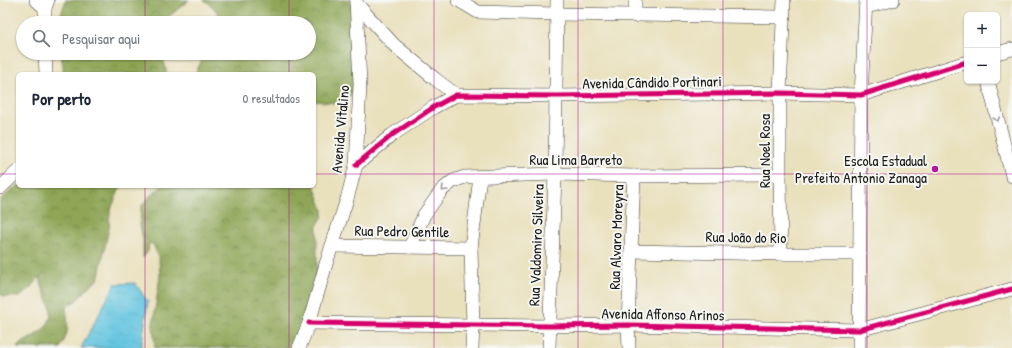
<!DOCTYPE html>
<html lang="pt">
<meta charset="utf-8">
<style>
:root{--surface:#fff;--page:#f6f6f7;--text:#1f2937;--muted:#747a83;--line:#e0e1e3}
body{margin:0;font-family:"Patrick Hand",sans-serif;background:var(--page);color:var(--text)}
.controls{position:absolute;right:12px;top:12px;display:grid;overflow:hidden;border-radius:6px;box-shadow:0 1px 3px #0004}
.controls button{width:36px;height:36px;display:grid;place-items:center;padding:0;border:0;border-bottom:1px solid var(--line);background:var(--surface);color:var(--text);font:20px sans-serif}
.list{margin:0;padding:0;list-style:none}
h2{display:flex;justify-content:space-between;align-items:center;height:52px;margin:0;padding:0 16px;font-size:17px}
h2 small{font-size:13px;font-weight:400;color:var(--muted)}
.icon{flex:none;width:22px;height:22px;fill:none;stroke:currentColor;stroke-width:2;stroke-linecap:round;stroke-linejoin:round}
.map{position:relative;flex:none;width:1012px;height:348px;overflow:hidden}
.search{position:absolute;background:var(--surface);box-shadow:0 1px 3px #0004;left:16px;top:16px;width:300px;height:44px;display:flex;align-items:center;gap:10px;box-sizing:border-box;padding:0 14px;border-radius:22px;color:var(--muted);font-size:15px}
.panel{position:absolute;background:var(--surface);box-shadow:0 1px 3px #0004;left:16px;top:72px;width:300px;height:116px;border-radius:6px}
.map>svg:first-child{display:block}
.forest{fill:url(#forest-crowns);stroke:#55613a}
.water{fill:url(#water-ripples);stroke:#3f707e}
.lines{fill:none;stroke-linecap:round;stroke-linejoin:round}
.minor-casing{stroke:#3b3934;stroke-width:14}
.minor{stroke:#fff;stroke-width:13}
.cycleway-casing{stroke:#f6f6f2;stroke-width:8}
.cycleway{stroke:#d6006c;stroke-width:5}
.oneway{stroke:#999}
.grid{fill:none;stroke:#b5179e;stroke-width:1;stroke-opacity:0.55}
.poi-dot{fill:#b5179e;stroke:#f6f6f2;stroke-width:1.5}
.labels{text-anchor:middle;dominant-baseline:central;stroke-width:4;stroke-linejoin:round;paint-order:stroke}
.street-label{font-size:15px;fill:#1c1c1c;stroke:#f6f6f2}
.poi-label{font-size:15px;fill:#1c1c1c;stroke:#f6f6f2;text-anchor:end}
</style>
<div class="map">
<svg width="1012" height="348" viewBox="0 0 1012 348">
<defs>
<pattern id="forest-crowns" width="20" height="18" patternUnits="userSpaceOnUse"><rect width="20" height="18" fill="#8ea657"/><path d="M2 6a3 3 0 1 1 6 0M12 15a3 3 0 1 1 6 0" fill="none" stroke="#738647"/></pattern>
<pattern id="water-ripples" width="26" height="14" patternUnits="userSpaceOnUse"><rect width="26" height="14" fill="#62c4e0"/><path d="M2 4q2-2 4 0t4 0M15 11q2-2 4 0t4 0" fill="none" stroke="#54a8c0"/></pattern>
</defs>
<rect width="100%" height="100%" fill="#f6f6f2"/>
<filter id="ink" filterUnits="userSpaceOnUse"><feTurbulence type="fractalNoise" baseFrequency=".025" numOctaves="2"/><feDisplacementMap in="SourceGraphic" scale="8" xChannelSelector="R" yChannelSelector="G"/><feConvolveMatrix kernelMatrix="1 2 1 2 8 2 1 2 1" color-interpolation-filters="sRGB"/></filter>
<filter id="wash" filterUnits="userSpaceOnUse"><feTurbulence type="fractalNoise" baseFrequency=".012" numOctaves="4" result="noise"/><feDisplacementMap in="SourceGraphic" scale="16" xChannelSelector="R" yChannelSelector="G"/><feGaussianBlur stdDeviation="0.9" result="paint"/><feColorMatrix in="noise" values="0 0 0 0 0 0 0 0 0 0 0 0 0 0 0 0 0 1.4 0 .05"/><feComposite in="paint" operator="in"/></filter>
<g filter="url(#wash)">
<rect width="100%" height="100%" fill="#e9e0bc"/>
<!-- forest -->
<g class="forest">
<path d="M66 0H189L161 23H60L61 14Z"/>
<path d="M204 0H357L359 74 353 81 354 88 349 96 335 103 314 101V74H195L201 62 211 53H309V23H222C221 14 211 4 204 0Z"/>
<path d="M60 53H162L167 74H63V65Z"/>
<path d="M18 185V186H121L110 211 109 227 98 280 92 284 77 300 66 307C68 325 70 332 60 348H17L19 345C33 336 56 327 50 306 46 296 41 287 40 276L33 286 20 297 4 296 0 294V200Z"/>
<path d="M314 185 323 210V216L317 226V293L297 348H155L153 325 160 276 159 259 153 244 149 243 148 251 143 258V240L140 224 141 207 150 196 162 186H314Z"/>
</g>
<!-- water -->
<path class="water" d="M135 283 148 302 141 348H81L115 284Z"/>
</g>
<g filter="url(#ink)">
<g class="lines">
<!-- minor casing -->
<g class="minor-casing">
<g id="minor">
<path d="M36 0 45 8"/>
<path d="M458 0 478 12 557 14 784 17"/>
<path d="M635 0V16"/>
<path d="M356 3 394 45 435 79 456 95"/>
<path d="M866 7 893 0"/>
<path d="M45 23V8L48 0"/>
<path d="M45 53 46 74"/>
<path d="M997 53 1012 49"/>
<path d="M988 81 1012 176"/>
<path d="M356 165 392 135 434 107 456 95 557 96 780 93 861 95 967 62"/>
<path d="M0 188 18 171"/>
<path d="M332 246 471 248"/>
<path d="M410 247 424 215 442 190 453 181 465 177 555 174 634 176 780 175"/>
<path d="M631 251 781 254H860"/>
<path d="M781 254 780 175V93L784 0"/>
<path d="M309 323 549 326 628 325 859 330 1012 289"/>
<path d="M299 348 309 323 326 264 347 199 356 165 360 84 356 0"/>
<path d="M472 348 473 325 471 248 480 177"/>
<path d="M549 348 555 174 557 0"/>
<path d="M629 348 628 325 634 176"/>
<path d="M859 348 861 95 866 0"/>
</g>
</g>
<!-- minor -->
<use href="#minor" class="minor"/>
<!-- cycleway casing -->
<g class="cycleway-casing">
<g id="cycleway">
<path d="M356 165 392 135 434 107 456 95 557 96 780 93 861 95 967 62"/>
<path d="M309 323 549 326 628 325 859 330 1012 289"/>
</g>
</g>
<!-- cycleway -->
<use href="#cycleway" class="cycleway"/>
</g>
<!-- one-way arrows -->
<defs><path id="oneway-chevron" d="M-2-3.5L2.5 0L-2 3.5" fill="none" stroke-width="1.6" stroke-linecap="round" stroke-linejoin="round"/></defs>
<g class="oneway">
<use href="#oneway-chevron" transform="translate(997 119) rotate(76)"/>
<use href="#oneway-chevron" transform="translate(444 189) rotate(135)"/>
</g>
</g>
<!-- grid -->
<path class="grid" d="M145 0V23M289 0V23M434 0V348M578 0V348M723 0V348M867 0V348M145 53V74M289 53V74M0 174H18M314 174H1012M145 186V348M289 186V348"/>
<!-- markers -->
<circle class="poi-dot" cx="935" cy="169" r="4"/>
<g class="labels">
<!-- street labels -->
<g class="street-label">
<text transform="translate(652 82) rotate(-1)">Avenida Cândido Portinari</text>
<text transform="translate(340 129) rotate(-85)">Avenida Vitalino</text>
<text transform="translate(764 151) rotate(-90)">Rua Noel Rosa</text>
<text x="576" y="159">Rua Lima Barreto</text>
<text transform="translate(402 231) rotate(1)">Rua Pedro Gentile</text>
<text transform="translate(616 237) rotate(-88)">Rua Alvaro Moreyra</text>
<text transform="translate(746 237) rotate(1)">Rua João do Rio</text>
<text transform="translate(536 245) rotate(-88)">Rua Valdomiro Silveira</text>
<text transform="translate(663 314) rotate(1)">Avenida Affonso Arinos</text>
</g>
<!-- poi labels -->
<g class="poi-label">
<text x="927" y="160">Escola Estadual<tspan x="927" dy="17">Prefeito Antonio Zanaga</tspan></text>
</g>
</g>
</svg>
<div class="controls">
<button>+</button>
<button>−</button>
</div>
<div class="search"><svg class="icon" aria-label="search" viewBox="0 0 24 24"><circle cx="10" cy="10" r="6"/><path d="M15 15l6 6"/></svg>Pesquisar aqui</div>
<section class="panel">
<h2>Por perto<small>0 resultados</small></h2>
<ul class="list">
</ul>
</section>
</div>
